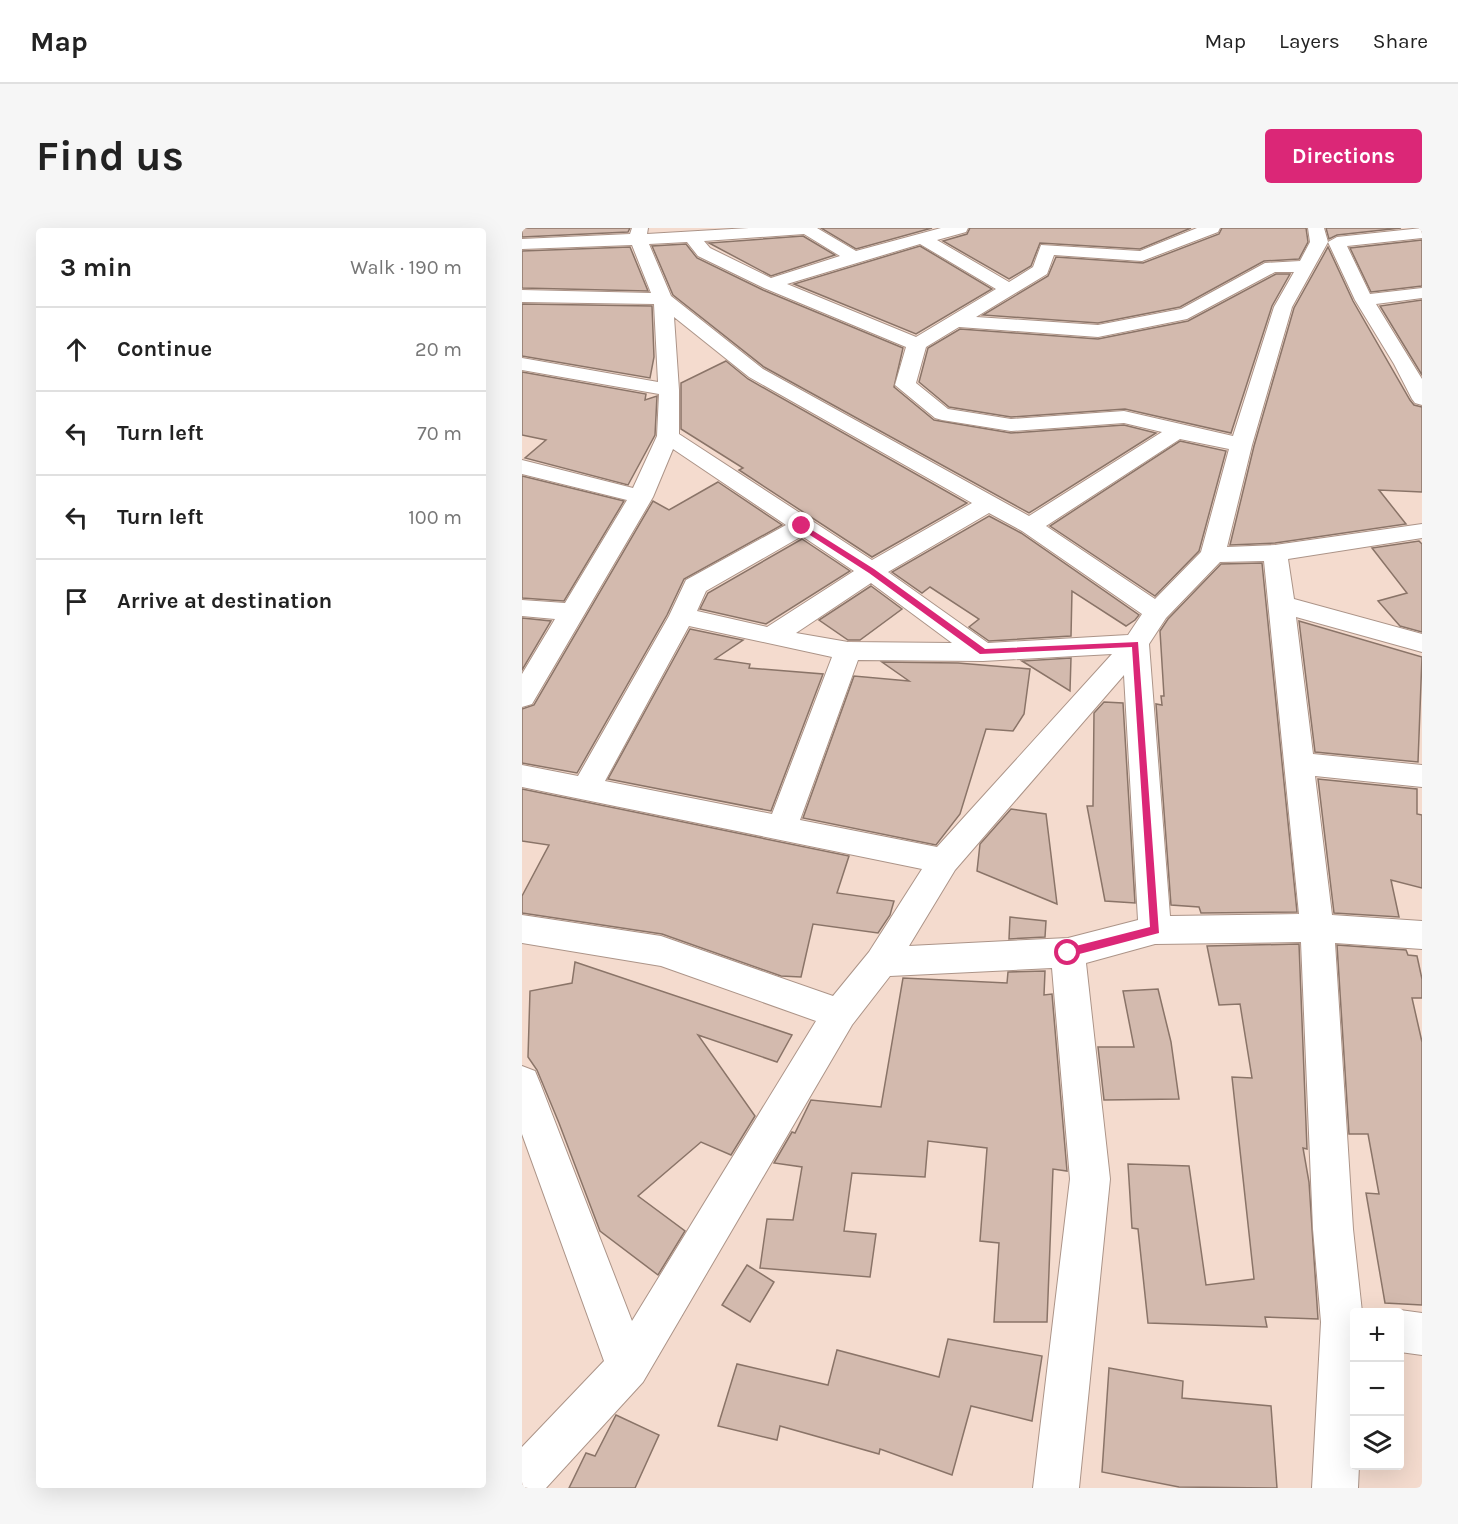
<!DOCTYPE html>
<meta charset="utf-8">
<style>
:root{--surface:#fff;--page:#f6f6f6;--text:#222;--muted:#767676;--line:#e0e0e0;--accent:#db2777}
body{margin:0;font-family:Karla,sans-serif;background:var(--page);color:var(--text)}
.controls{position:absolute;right:18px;bottom:18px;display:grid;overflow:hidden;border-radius:6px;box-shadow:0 6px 24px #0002}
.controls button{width:54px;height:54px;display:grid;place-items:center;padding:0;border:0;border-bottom:2px solid var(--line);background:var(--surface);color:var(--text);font:30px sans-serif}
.stop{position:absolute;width:18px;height:18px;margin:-14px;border:4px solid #db2777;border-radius:50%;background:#fff}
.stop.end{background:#db2777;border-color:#fff;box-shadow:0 2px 6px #0008}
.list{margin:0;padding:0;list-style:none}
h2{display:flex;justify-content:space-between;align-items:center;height:78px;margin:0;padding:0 24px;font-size:26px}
h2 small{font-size:20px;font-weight:400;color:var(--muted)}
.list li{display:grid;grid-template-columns:39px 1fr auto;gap:18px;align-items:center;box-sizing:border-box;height:84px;padding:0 24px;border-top:2px solid var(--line)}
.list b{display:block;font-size:22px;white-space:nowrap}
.list em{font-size:20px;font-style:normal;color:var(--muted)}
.icon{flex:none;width:33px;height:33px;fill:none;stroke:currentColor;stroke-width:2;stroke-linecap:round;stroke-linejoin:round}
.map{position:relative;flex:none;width:900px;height:1260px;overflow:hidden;border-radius:6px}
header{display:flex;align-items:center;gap:36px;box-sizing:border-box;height:84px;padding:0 30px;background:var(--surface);border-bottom:2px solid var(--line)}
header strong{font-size:28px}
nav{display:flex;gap:33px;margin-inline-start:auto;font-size:21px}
.intro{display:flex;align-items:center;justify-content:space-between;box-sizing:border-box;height:144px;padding:0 36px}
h1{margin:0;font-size:42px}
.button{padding:15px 27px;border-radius:6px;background:var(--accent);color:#fff;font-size:21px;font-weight:700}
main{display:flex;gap:36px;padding:0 36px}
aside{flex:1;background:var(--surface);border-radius:6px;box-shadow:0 6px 24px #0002}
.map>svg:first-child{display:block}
.building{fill:#d3baae;stroke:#8a7468;stroke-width:1.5}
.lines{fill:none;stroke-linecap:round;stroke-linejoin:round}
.street-casing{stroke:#ac9488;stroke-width:2}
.street{fill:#fff;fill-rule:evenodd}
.route{fill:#db2777}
</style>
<header>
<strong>Map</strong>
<nav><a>Map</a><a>Layers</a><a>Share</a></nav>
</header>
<div class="intro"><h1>Find us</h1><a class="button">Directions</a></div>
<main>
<aside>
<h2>3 min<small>Walk · 190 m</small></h2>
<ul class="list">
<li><svg class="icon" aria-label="ahead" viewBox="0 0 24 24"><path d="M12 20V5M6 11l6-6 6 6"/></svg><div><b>Continue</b></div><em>20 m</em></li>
<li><svg class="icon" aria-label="left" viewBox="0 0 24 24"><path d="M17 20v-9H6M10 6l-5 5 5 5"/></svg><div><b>Turn left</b></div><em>70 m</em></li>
<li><svg class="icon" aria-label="left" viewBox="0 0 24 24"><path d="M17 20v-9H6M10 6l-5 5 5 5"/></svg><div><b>Turn left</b></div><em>100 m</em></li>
<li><svg class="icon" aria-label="arrive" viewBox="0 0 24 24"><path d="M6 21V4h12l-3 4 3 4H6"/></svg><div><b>Arrive at destination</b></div></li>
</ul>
</aside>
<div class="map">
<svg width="900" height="1260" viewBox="0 0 900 1260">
<rect width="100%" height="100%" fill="#f4dbce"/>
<!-- building -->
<g class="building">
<path d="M0 0H108L106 4 0 9Z"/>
<path d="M299 0H410L334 21Z"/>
<path d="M448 0H669L618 21 518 15 509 38 487 51 421 13 445 6Z"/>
<path d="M700 0H784L786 14 777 31 742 33 658 79 576 95 461 87 526 48 534 29 621 35 697 6Z"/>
<path d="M804 0H879L815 7 807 11Z"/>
<path d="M281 8 313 27 249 48 187 15Z"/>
<path d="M900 12V58L849 64 828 20Z"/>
<path d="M164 16 175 30 241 62 381 120 372 159 412 192 489 205 602 197 634 205 507 285 242 139 151 67 130 18Z"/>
<path d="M398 18 470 61 394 106 272 56Z"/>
<path d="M108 19 126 63 0 60V23Z"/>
<path d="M806 19 831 73 888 172 892 177 900 179V264L857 262 884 296 753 315 708 317 732 218 772 80Z"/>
<path d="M754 46H768L750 78 709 205 603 181 489 189 427 179 397 154 406 120 438 101 576 111 666 93Z"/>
<path d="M900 72V147L858 78Z"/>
<path d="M0 76 130 78 132 129 128 150 0 128Z"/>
<path d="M204 133 226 151 445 275 350 329 217 242 221 240 159 201V155Z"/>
<path d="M0 144 124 166 123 172 135 168 133 207 106 257 3 230 24 212 0 207Z"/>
<path d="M658 213 704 223 677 323 633 368 528 298Z"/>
<path d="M0 248 102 273 42 373 0 370Z"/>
<path d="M196 254 260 297 162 351 145 387 55 545 0 535V481L12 477 131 273 147 282Z"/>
<path d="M467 288 499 305 617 387 613 392 604 398 550 363 549 408 467 413 447 399 457 391 408 359 400 365 370 344Z"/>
<path d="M280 311 328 343 244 396 178 381 186 365Z"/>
<path d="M897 313 900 316V404L878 398 856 373 885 365 850 320Z"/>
<path d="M740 335 775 684 679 685 677 679 649 677 634 476 640 477 639 468H642L638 403 646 391 699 336Z"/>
<path d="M349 358 380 381 338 412H326L297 392Z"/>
<path d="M0 390 29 393 0 442Z"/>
<path d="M777 393 900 429 896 534 793 524Z"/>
<path d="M168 401 221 412 193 431 228 436 227 440 301 446 249 583 86 551Z"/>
<path d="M549 430 548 463 500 433Z"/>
<path d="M360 434 436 435 508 441 502 486 491 503 464 501 438 586 414 617 281 590 332 448 387 453Z"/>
<path d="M582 474 601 475 613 675 583 673 565 578H571L572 485Z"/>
<path d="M796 551 895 561V586L900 587V660L869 652 877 689 812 685Z"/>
<path d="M0 561 327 628 315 665 372 673 368 687 356 705 291 696 279 749 259 748 140 706 0 685V668L27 617 0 613Z"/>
<path d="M489 581 524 586 535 676 455 643 458 616Z"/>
<path d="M488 689 524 693 523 709 487 711Z"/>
<path d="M777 716 785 921 781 920 787 954 796 1091 743 1089 745 1099 626 1095 616 1001 610 1000 606 936 667 938 684 1057 732 1051 710 849 730 850 718 776 697 777 685 718Z"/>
<path d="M815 717 884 722 886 727 895 728 900 751V770H890L900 814V1077L863 1075 844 965 857 966 846 906H827Z"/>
<path d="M53 734 270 807 255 834 176 807 233 888 209 927 179 914 116 968 163 1003 136 1047 78 1003 37 895 15 842 6 829 8 763 50 755Z"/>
<path d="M523 743 522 767 530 766 545 943 531 941 525 1094H472L477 1015 458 1013 465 920 406 913 403 949 330 945 322 1003 354 1006 348 1049 238 1040 245 991 271 992 280 939 252 935 270 904 273 905 289 872 359 879 381 750 485 755 486 744Z"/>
<path d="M636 761 649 814 657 871 582 872 576 819H612L601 763Z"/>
<path d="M225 1037 252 1054 228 1094 200 1077Z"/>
<path d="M426 1111 520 1128 510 1193 449 1178 430 1247 358 1221 357 1226 258 1198 255 1212 196 1198 215 1136 306 1157 315 1122 417 1149Z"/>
<path d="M587 1140 661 1153 660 1170 749 1178 755 1260 657 1259 580 1244Z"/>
<path d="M94 1187 137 1207 113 1260H47L64 1225 73 1228Z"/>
</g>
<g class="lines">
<!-- street casing -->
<g class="street-casing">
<g id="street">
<path d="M110 0H126L125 6 227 0H295L334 23 419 0H446L444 4 415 12 487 54 511 39 519 17 618 23 675 0H698L696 4 620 33 532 27 525 46 454 89 576 97 659 81 743 35 778 33 788 14 786 0H802L806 14 770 79 730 217 705 319 753 317 900 296V310L766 331 772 371 900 406V424L774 389 791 526 900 537V559L793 548 810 687 900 693V721L813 715 831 1001 840 1084H832V1238H837L836 1260H790L799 1094 791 1001 779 714 633 716 564 735 588 951 557 1260H511L548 951 530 740 368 748 330 797 121 1154 24 1260H0V1219L82 1133 0 906V838L13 843 18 855 110 1093 294 793 139 738 0 715V687L139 708 311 768 347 724 400 641 0 559V537L56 548 147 388 164 352 264 297 151 221 131 269 10 476 0 479V446L33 391 0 388V372L43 375 105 272 0 246V232L111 260 135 208 137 166 0 142V130L136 154 132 76 0 74V62L129 65 110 17 0 21V11L108 6ZM282 6 318 28 249 50 188 20 182 13ZM165 14 176 28 242 60 384 119 373 157 413 190 420 192 489 203 602 195 640 204 507 288 241 141 149 68 127 16ZM398 16 474 61 394 109 265 56ZM753 44H772L752 79 711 208 602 183 489 191 426 181 394 155 404 119 437 99 576 109 665 91ZM152 89 227 149 450 275 350 332 157 206V162ZM658 211 707 221 679 324 633 371 524 298ZM467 285 500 303 620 386 606 407 466 415 366 344ZM280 308 332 343 245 399 175 383 184 363ZM742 333 777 686 648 688 627 416 644 390 698 334ZM349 355 430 415 326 414 274 405ZM167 398 310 429 250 586 83 553ZM590 426 415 619 278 592 336 432 461 433ZM602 447 616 692 546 710 387 718 433 642Z"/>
<path d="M900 0V10L825 18 848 66 900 60V70L854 76 900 151V177L893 175 890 171 872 136 833 72 806 14 815 9Z"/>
<path d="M878 1082 900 1085V1127L878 1124V1084H871Z"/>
</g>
</g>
<!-- street -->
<use href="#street" class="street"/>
</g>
<!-- route -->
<path class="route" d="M277 297H282L352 341 463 421 616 414 637 705 546 729 540 725 546 720 628 699 610 419 458 426 347 345 277 300Z"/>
</svg>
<div class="controls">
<button>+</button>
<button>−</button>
<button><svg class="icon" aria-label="layers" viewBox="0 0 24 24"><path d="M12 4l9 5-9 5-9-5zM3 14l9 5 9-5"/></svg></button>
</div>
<div class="stop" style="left:546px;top:725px"></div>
<div class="stop end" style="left:280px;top:298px"></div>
</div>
</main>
